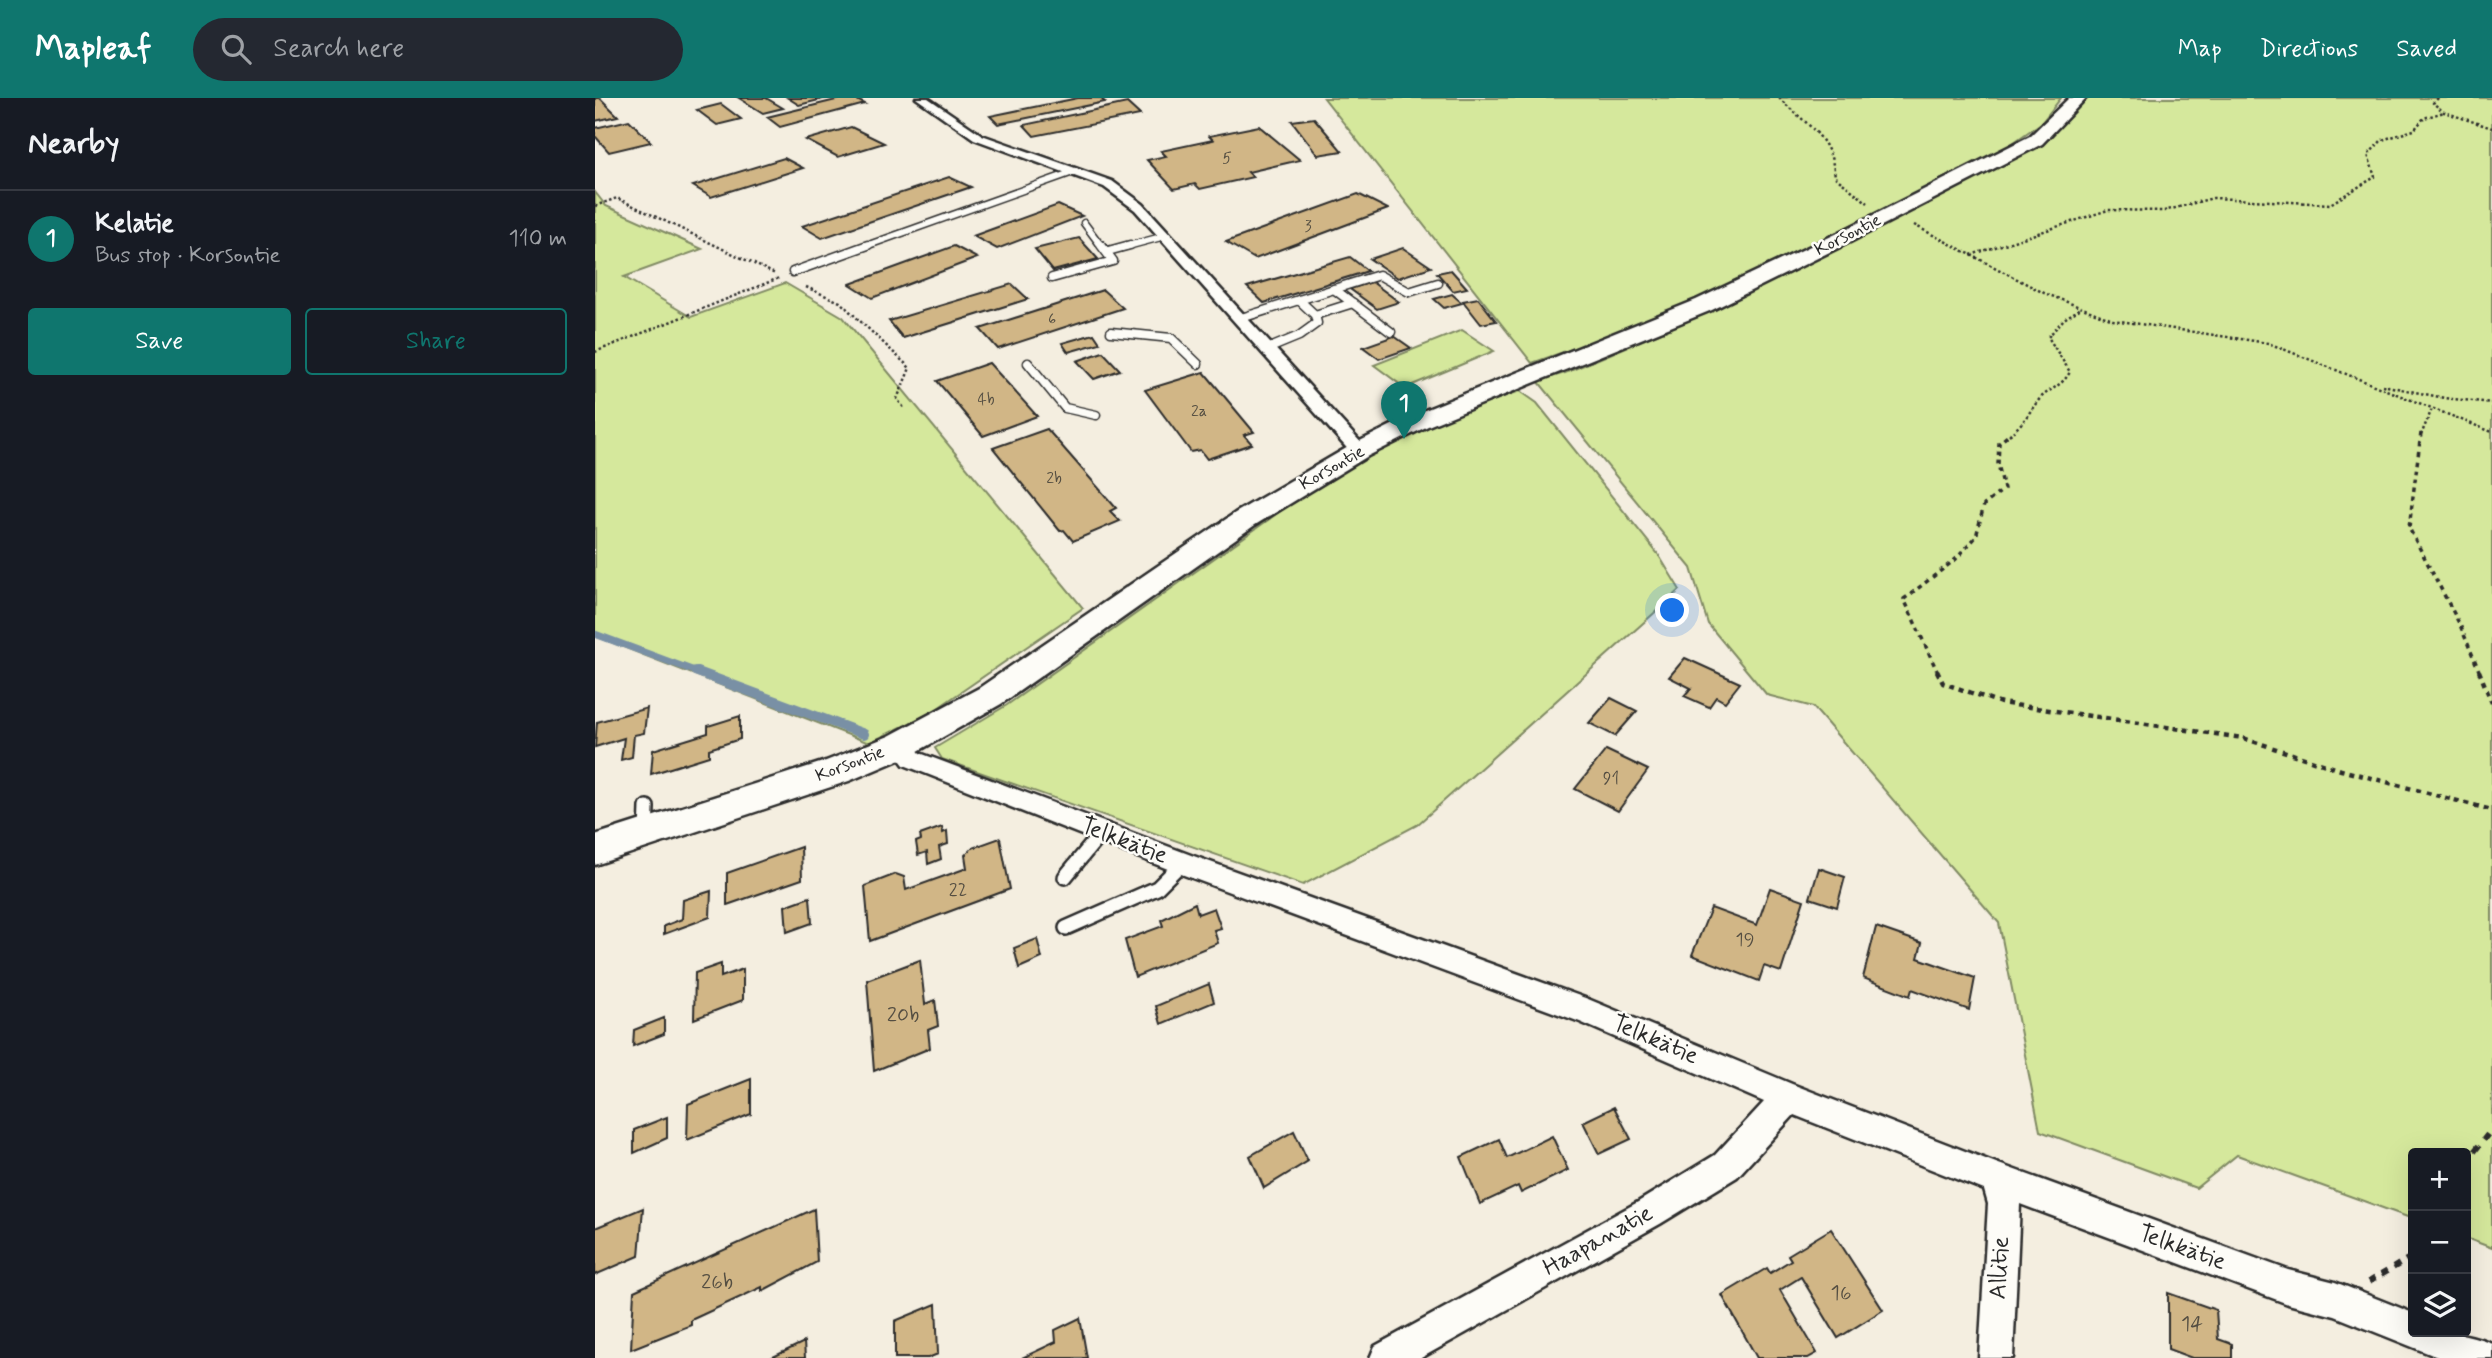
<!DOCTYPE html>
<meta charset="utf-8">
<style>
:root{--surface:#171b24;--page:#242831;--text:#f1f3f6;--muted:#9ea1a6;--line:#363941;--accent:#0f766e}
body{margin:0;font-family:Mynerve,sans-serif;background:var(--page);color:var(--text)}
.controls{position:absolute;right:21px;bottom:21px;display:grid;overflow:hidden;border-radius:7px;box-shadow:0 7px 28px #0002}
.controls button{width:63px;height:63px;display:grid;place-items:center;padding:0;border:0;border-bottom:2px solid var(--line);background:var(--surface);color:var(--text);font:35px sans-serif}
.you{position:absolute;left:1078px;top:513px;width:24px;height:24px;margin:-18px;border:5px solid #fff;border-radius:50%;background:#1a73e8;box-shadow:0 0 0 10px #1a73e833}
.badge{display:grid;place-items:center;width:46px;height:46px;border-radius:50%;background:var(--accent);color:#fff;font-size:23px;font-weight:700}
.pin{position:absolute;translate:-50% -58px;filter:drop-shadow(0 2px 4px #0008)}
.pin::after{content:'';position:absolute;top:37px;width:24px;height:21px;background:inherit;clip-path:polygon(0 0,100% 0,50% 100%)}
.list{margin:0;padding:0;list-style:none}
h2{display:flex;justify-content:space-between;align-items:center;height:91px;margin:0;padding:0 28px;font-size:30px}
h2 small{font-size:23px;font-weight:400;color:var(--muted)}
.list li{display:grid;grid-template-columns:46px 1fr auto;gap:21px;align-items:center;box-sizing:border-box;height:98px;padding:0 28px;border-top:2px solid var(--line)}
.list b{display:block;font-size:26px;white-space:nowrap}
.list p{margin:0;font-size:23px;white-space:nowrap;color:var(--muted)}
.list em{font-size:23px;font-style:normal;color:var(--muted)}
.actions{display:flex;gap:14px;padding:21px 28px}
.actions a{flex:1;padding:16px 0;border:2px solid var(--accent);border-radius:7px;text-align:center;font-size:24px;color:var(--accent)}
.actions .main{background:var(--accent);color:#fff}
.icon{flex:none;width:38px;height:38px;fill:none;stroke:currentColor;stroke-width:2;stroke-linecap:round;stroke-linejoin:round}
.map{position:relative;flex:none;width:1897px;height:1260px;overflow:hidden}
header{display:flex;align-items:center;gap:42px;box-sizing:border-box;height:98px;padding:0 35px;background:var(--accent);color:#fff}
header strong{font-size:33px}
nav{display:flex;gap:38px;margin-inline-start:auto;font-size:24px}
.search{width:490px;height:63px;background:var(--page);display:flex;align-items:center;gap:18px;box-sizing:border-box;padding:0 24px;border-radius:38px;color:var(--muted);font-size:26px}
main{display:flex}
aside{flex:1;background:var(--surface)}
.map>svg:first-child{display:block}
.green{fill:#d5e89c;stroke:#808a64;stroke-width:2}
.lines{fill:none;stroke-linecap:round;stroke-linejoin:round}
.stream-far1{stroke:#7990a5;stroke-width:7}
.stream{stroke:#7990a5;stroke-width:10}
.building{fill:#d1b686;stroke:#2b2b2b;stroke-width:2}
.service-far2-casing{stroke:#2b2b2b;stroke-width:9}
.service-far1-casing{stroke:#2b2b2b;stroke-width:11}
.service-casing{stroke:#2b2b2b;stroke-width:18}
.minor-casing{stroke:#2b2b2b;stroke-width:5}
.secondary-casing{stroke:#2b2b2b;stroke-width:5}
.path-far3{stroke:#2b2b2b;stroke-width:2.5;stroke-dasharray:2.5 2.5;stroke-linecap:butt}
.path-far2{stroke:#2b2b2b;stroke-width:3.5;stroke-dasharray:4.5 4.5;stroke-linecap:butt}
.path-far1{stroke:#2b2b2b;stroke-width:4.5;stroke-dasharray:5 5;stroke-linecap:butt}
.path{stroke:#2b2b2b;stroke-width:6;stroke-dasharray:7 7;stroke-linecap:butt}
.service-far2{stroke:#fdfcf7;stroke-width:6}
.service-far1{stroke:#fdfcf7;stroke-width:8}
.service{stroke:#fdfcf7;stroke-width:13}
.minor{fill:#fdfcf7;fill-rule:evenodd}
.secondary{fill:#fdfcf7;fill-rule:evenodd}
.labels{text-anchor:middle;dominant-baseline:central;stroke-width:5;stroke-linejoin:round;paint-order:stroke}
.far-number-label{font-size:16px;fill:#544e42}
.far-street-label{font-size:18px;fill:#2b2b2b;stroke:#fdfcf7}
.number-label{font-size:18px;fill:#544e42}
.near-number-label{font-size:21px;fill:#544e42}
.near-street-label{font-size:24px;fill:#2b2b2b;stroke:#fdfcf7}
</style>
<header>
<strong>Mapleaf</strong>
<div class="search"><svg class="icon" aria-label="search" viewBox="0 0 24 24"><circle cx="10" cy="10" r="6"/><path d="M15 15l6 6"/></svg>Search here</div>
<nav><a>Map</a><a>Directions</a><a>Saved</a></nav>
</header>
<main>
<aside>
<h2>Nearby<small></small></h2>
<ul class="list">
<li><span class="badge">1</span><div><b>Kelatie</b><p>Bus stop · Korsontie</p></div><em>110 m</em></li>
</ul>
<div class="actions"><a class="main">Save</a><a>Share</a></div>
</aside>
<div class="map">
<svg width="1897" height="1260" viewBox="0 0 1897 1260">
<rect width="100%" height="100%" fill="#f4eee0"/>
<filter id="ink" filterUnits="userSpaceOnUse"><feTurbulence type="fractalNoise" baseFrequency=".0143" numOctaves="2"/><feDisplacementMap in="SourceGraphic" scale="14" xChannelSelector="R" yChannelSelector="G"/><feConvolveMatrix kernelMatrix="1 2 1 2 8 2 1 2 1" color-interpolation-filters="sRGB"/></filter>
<g filter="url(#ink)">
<!-- green -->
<g class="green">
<path d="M729 0H1466L1446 25 1412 49 1291 110 1107 200 1020 236 937 265Z"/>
<path d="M1493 0H1897V1150L1871 1140V1055H1818V1121L1642 1057 1601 1090 1445 1033 1404 825 1218 609 1172 597 1113 526 1096 470 943 283 970 275 1090 224 1305 117 1446 43Z"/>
<path d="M0 94 11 108 107 151 29 179 96 219 190 185 248 219 488 510 337 614 274 645 0 538Z"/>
<path d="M867 232 899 253 810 290 779 267Z"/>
<path d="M925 293 942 305 1063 456 1085 492 822 727 708 787 347 661 340 650 412 607 687 412 775 356 863 315Z"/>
</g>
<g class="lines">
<!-- stream-far1 -->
<path class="stream-far1" d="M0 536 105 575"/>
<!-- stream -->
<path class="stream" d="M100 573 269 636"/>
</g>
<!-- building -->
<g class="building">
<path d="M0 0H5L23 18 0 23Z"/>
<path d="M144 0H171L188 10 168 15Z"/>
<path d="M193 0H232L204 7Z"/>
<path d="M249 0H258L270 6 185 29 172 19Z"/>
<path d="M483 0H505L510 4 403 26 395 18Z"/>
<path d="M532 5 545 17 439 38 429 27Z"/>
<path d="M126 6 146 21 122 27 102 12Z"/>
<path d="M719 20 747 53 723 57 697 23Z"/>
<path d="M34 22 56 44 14 54 0 38V30Z"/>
<path d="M664 28 705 62 653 74 658 79 605 91 600 86 579 91 552 62 571 58 566 53 618 42 614 38Z"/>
<path d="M256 29 289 45 243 59 211 42Z"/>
<path d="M189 60 208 70 116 99 98 88Z"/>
<path d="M354 79 376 89 227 140 207 128Z"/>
<path d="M763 96 793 111 660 161 631 144Z"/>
<path d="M463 107 487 118 402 151 378 138Z"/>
<path d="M484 140 503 161 458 173 440 151Z"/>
<path d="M359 148 382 160 277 200 255 186Z"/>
<path d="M808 150 836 169 803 180 775 161Z"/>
<path d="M755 159 773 173 669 205 652 189Z"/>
<path d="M856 172 872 190 858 193 842 175Z"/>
<path d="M777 184 804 204 782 211 755 191Z"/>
<path d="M417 186 433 201 308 240 294 223Z"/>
<path d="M508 192 528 210 403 251 385 231Z"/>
<path d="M857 196 867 205 849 210 839 201Z"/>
<path d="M883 200 901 223 886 226 868 203Z"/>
<path d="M499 236 505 245 473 254 467 245Z"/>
<path d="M799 238 816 250 784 261 768 249Z"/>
<path d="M508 254 525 272 499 281 482 263Z"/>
<path d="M394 265 442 318 388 338 342 283Z"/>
<path d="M609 274 659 334 649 337 657 346 612 361 605 352 596 354 550 292Z"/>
<path d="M452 331 521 410 515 413 525 423 478 443 469 432 465 433 398 350Z"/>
<path d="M1090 560 1145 585 1130 604 1121 599 1114 609 1089 598 1096 590 1074 579Z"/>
<path d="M1016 600 1042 613 1020 638 994 625Z"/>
<path d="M52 610 49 635 39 637 37 659 26 662 29 640 0 649 2 624Z"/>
<path d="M145 618V641L114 651V658L56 676 58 652 113 635V628Z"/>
<path d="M1011 652 1053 672 1023 713 980 691Z"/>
<path d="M347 729 348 735 352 733 353 746 344 749 346 761 333 766 332 754 323 757 321 744 326 742 325 737Z"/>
<path d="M405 740 415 791 275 843 270 788 301 776 309 779 311 792 372 770 370 757 377 750Z"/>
<path d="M206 749 207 781 132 807V775Z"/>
<path d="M1224 770 1250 779 1242 809 1215 800Z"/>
<path d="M1175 790 1209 802 1186 874 1169 868 1164 883 1097 857 1116 810 1162 827Z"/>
<path d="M116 793 115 819 69 836V828L87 821 88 802Z"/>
<path d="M215 799 217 825 192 834 190 808Z"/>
<path d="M600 805 603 816 619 810 626 830 619 832 623 845 540 879 530 842 568 828 566 822Z"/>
<path d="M1281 829 1327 845 1323 860 1380 880 1374 912 1317 891 1315 898 1268 880Z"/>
<path d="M442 841 447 860 424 870 419 850Z"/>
<path d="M325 862 330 906 340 902 343 928 333 932 335 950 279 973 272 882Z"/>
<path d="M126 866V879L148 871V902L99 921 100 875Z"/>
<path d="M614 886 619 904 566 926 561 908Z"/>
<path d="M69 920V936L38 948 39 932Z"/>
<path d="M156 981V1016L92 1042 93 1006Z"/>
<path d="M1019 1009 1036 1041 1004 1056 988 1024Z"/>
<path d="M72 1019V1040L39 1055V1032Z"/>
<path d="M699 1033 713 1063 669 1090 655 1058Z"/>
<path d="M957 1038 973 1072 926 1095 923 1088 885 1106 866 1059 904 1041 912 1060Z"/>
<path d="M48 1110 44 1158 0 1177V1130Z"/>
<path d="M219 1111 222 1164 167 1193V1189L96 1222V1227L36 1251 39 1193Z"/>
<path d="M1236 1131 1288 1212 1243 1240 1206 1179 1185 1192 1222 1255 1213 1260H1162L1127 1197 1172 1170 1175 1175 1196 1162 1193 1157Z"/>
<path d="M1573 1195 1621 1212 1623 1241 1637 1246V1260H1597L1573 1251Z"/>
<path d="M341 1206 343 1256 333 1260H300V1223Z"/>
<path d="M485 1220 492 1260H427L461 1244 460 1232Z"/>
<path d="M209 1244 210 1260H176Z"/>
</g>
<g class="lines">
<!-- service-far2 casing -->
<g class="service-far2-casing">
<g id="service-far2">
<path d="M489 125 507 149"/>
<path d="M268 149 481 73"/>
<path d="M529 149 570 138"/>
</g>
</g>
<!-- service-far1 casing -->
<g class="service-far1-casing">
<g id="service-far1">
<path d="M513 153 535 147"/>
<path d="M198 174 273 147"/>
<path d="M457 180 518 163 506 147"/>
<path d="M739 191 796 234"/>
<path d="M720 217 758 205"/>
<path d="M643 221 784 177 814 194 843 185"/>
<path d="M516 234 576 240 603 266"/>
<path d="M670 252 704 238 722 225 720 217 704 202"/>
<path d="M433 265 470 310 501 317"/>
</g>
</g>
<!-- service casing -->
<g class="service-casing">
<g id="service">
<path d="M51 737 52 709"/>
<path d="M470 779 507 734"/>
<path d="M471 830 562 790 587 765"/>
</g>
</g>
<!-- minor casing -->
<g class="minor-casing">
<g id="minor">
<path d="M321 0H333L387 37 517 83 548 106 770 349 773 353 770 357H758L540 112 509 89 379 41Z"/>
<path d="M306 638 314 641 325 655 596 757 993 901 1197 986 1401 1065 1693 1172 1740 1184 1818 1215V1234C1851 1234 1866 1233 1897 1245V1260H1845L1740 1218 1693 1206 1425 1106 1418 1260H1384L1393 1106 1389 1092 1199 1017 1142 1079 1065 1126 826 1260H775L780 1248 1043 1104 1120 1057 1169 1004 985 924 578 773 309 667 294 647 298 641Z"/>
</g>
</g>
<!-- secondary casing -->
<g class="secondary-casing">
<path id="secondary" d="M1474 0H1491L1447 46 1257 143 1117 212 833 328 773 358 660 427 406 606 318 656 254 683 0 767V737L231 663 294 638 384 590 640 415 755 348 815 318 1101 202 1243 135 1435 38Z"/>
</g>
<!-- path-far3 -->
<g class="path-far3">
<path d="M1184 0C1211 27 1236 37 1240 79L1273 105"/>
<path d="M1843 0 1838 5 1849 14 1897 30"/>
<path d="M0 108 22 100 180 176"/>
<path d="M1319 127 1449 195 1518 222 1673 245 1897 334"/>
<path d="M1376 157 1513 112 1569 113 1618 100 1735 106 1780 79 1773 57 1787 42 1819 32 1829 20 1849 14"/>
<path d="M211 189 245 204 315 270 302 301 310 311"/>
<path d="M0 254 184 180"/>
<path d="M1787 287 1849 300 1897 305"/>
<path d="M1414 337C1431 323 1431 318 1443 303 1452 291 1466 290 1475 274L1453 239 1469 221 1486 210"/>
<path d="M1826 337 1837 311"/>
</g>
<!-- path-far2 -->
<g class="path-far2">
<path d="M1826 335 1814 430 1865 527 1885 575"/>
<path d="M1343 575 1309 501 1361 461 1381 439 1389 407 1409 391 1403 366 1404 345 1416 335"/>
</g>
<!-- path-far1 -->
<g class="path-far1">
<path d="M1342 573 1348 585 1406 605 1648 640 1746 672 1897 712"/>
<path d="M1884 573 1897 605"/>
</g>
<!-- path -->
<g class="path">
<path d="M1871 1064 1897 1031"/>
<path d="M1774 1184 1818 1158"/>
</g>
<!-- service-far2 -->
<use href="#service-far2" class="service-far2"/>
<!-- service-far1 -->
<use href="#service-far1" class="service-far1"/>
<!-- service -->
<use href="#service" class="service"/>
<!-- minor -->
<use href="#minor" class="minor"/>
<!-- secondary -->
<use href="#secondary" class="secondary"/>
</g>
</g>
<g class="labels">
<!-- far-number labels -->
<g class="far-number-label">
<text x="632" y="60">5</text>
<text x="713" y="128">3</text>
<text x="457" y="221">6</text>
<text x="391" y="301">4b</text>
<text x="604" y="313">2a</text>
<text x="459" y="380">2b</text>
</g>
<!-- far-street labels -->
<g class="far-street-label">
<text transform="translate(1253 137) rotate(-27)">Korsontie</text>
<text transform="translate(737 370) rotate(-30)">Korsontie</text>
<text transform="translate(255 666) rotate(-21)">Korsontie</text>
</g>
<!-- number labels -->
<g class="number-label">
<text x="1016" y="681">91</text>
<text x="363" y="792">22</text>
<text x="1150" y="842">19</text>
</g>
<!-- near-number labels -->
<g class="near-number-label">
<text x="308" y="917">20b</text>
<text x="122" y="1184">26b</text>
<text x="1246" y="1195">16</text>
<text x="1597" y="1226">14</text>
</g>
<!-- near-street labels -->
<g class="near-street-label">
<text transform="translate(529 743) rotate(21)">Telkkätie</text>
<text transform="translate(1060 942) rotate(23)">Telkkätie</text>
<text transform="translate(1003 1143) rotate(-29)">Haapanatie</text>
<text transform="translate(1587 1150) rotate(20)">Telkkätie</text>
<text transform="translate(1405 1170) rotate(-87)">Allitie</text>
</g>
</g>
</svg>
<div class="controls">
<button>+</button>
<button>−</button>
<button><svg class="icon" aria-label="layers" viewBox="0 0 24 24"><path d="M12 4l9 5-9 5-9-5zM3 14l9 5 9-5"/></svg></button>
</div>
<div class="you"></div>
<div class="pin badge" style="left:809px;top:341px">1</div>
</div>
</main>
